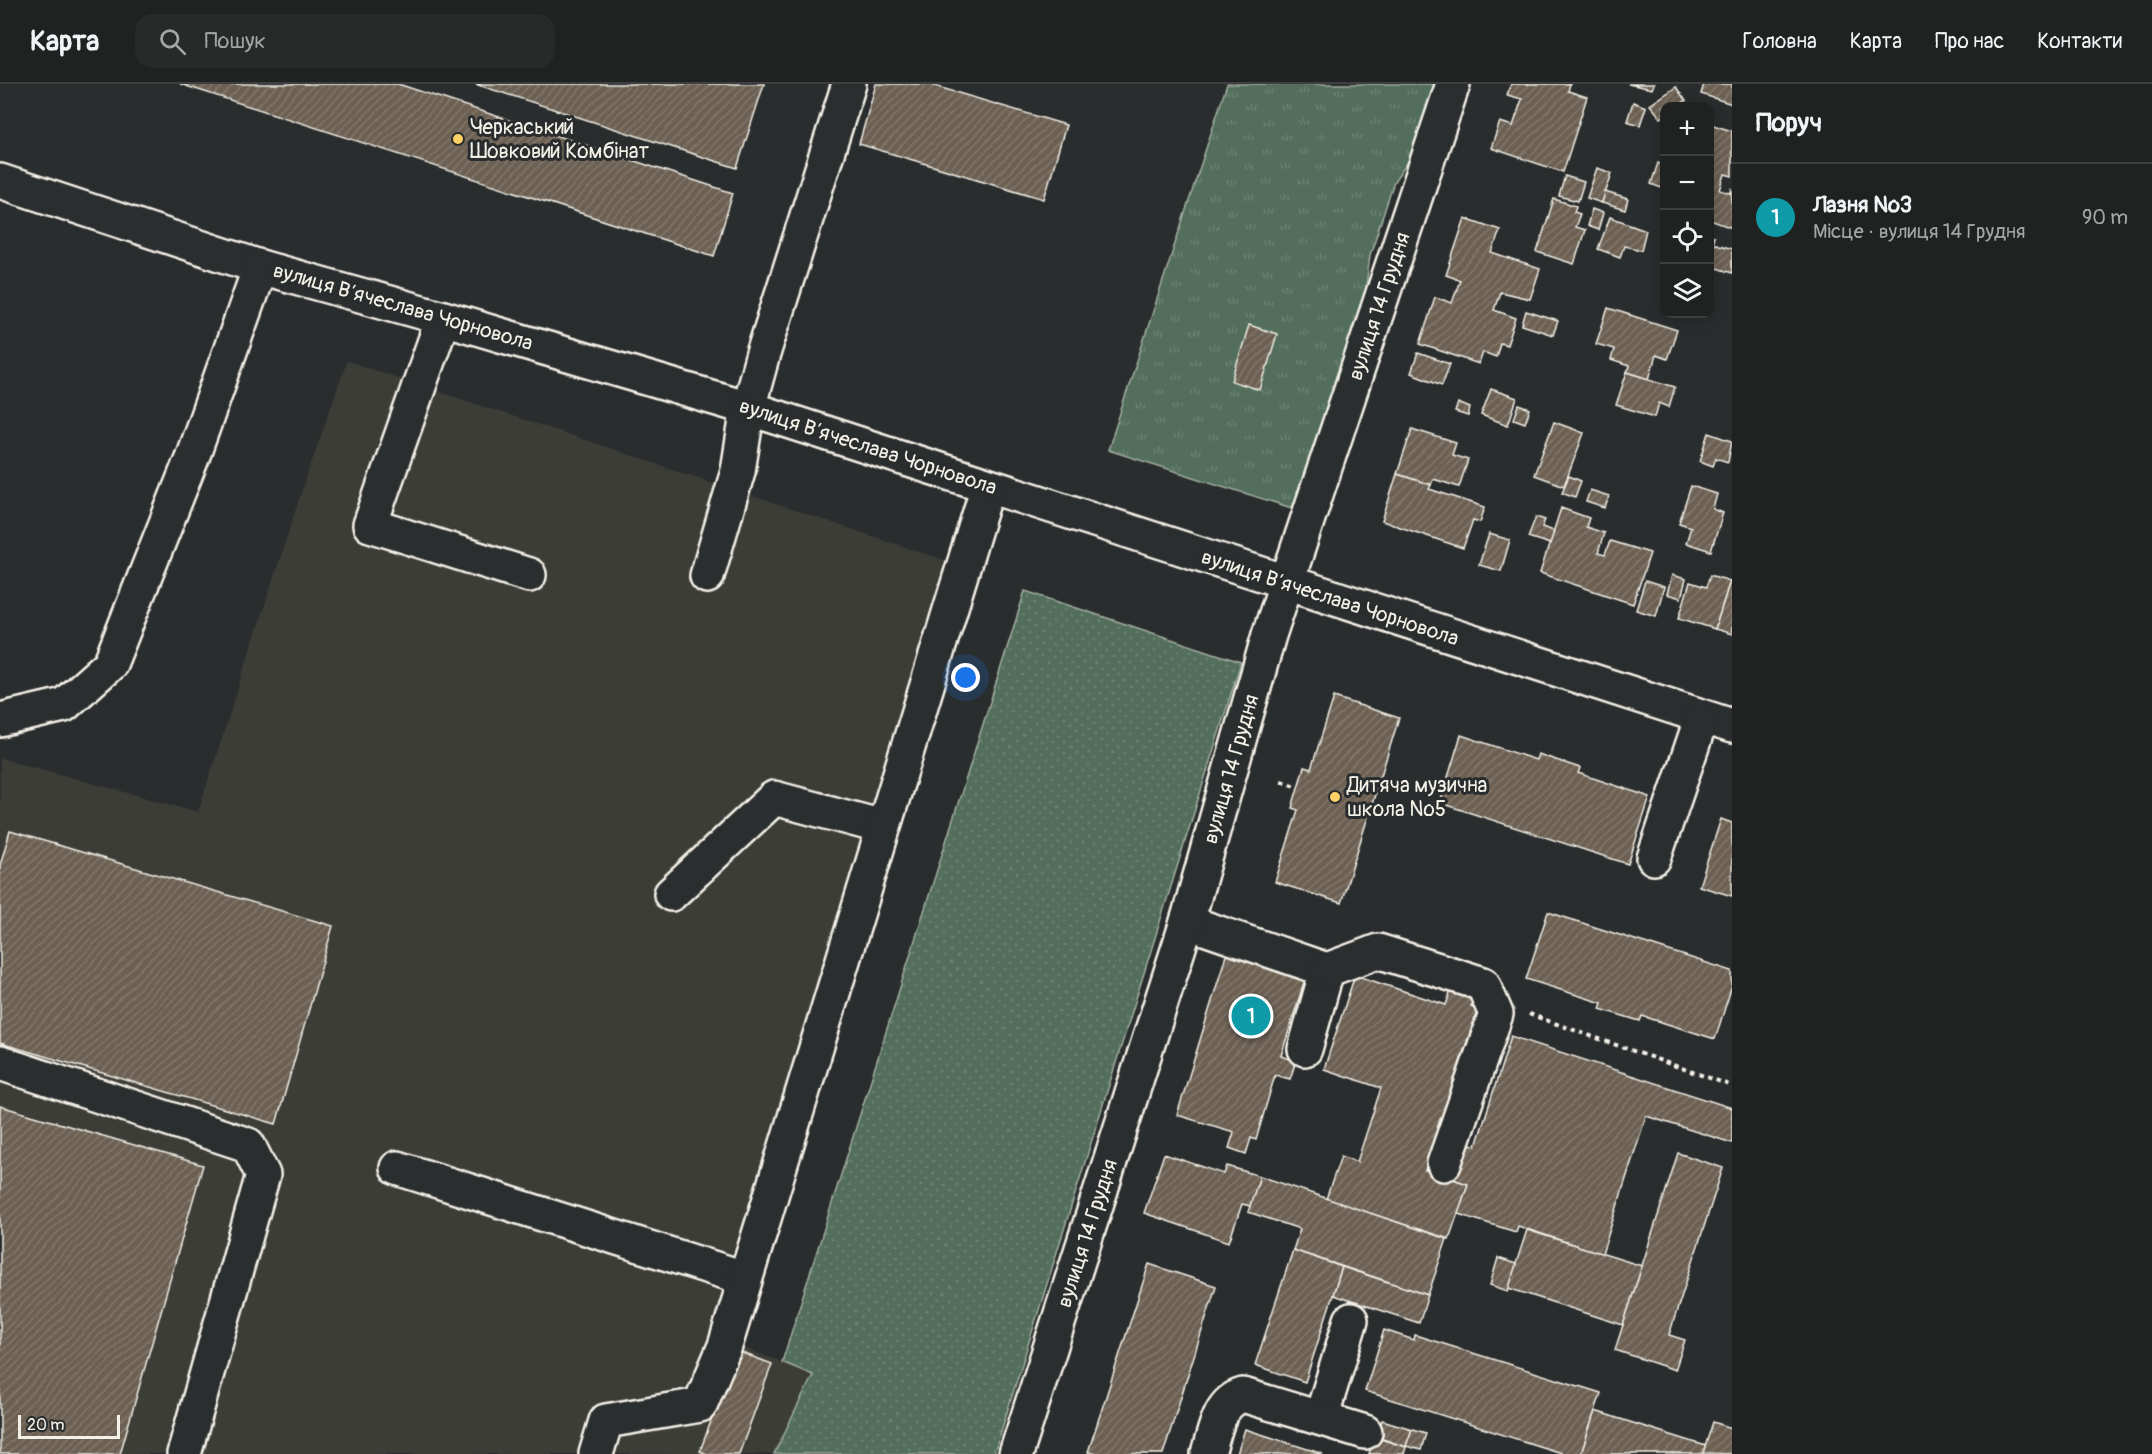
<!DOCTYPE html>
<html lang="uk">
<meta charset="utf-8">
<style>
:root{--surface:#202222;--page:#282a2a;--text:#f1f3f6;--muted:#a2a4a5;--line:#3d3f40;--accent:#0b8043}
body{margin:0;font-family:Pangolin,sans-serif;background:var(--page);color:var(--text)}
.controls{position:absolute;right:18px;top:18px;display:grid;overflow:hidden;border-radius:12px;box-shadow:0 3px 15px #0003}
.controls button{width:54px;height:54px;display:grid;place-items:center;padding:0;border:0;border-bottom:2px solid var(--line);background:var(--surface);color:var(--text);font:30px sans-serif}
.scale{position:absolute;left:18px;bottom:15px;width:102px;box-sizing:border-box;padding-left:6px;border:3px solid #f4f1e8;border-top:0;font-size:16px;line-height:21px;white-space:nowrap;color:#f4f1e8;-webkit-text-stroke:4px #2a2d2e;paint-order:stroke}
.you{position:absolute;left:966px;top:594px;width:21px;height:21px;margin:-15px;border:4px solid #fff;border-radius:50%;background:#1a73e8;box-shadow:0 0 0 9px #1a73e833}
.badge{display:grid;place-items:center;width:39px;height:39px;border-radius:50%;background:var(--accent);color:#fff;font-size:20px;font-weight:700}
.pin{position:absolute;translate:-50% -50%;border:3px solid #fff;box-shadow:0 2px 6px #0006}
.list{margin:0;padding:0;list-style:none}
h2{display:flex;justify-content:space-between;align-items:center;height:78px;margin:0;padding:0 24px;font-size:26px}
h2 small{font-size:20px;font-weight:400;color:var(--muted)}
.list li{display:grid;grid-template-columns:39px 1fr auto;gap:18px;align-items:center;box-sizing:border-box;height:108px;padding:0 24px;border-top:2px solid var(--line)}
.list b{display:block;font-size:22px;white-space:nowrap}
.list p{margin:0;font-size:20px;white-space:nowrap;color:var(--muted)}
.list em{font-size:20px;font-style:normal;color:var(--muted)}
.icon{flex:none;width:33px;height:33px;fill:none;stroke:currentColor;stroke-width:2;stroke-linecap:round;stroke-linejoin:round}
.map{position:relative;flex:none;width:1732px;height:1370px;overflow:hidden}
header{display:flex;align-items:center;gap:36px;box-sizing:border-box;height:84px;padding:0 30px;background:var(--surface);border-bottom:2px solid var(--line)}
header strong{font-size:28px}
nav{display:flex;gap:33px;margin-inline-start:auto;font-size:21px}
.search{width:420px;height:54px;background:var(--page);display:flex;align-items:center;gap:15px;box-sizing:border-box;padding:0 21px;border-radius:18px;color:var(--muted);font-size:22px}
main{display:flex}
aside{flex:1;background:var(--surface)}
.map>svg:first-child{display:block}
.built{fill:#3e3d39}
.grass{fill:url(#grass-tufts);stroke:#a4b0a2;stroke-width:1.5}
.garden{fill:url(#garden-dots);stroke:#a4b0a2;stroke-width:1.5}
.building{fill:url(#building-hatch);stroke:#f4f1e8;stroke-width:1.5}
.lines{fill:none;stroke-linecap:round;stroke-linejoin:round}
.minor-casing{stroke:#f4f1e8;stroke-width:38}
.path{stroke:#f4f1e8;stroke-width:4;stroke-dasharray:4.5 4.5;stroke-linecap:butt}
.minor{stroke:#2a2d2e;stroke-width:33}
.poi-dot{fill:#ffd166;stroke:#2a2d2e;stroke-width:2}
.labels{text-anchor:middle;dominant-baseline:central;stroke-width:6;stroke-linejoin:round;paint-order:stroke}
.poi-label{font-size:21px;fill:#f4f1e8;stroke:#2a2d2e;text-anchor:start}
.street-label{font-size:21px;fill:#f4f1e8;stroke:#2a2d2e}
</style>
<header>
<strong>Карта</strong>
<div class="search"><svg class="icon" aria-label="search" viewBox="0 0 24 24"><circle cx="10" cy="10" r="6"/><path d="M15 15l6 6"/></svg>Пошук</div>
<nav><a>Головна</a><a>Карта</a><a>Про нас</a><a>Контакти</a></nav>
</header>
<main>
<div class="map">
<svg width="1732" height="1370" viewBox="0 0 1732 1370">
<defs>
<pattern id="grass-tufts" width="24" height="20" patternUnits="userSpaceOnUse" patternTransform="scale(1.5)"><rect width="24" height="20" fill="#536e5c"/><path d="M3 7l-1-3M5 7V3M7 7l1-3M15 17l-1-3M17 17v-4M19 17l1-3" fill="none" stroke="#6c8373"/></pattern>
<pattern id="garden-dots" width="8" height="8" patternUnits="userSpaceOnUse" patternTransform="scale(1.5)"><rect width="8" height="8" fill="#536e5c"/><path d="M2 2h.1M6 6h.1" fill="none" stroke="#6c8373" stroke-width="1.8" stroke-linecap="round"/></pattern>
<pattern id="building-hatch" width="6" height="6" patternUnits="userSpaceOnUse" patternTransform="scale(1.5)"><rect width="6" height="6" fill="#6c6153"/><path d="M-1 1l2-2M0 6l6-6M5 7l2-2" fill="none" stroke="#82786c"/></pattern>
</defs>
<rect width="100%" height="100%" fill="#2a2d2e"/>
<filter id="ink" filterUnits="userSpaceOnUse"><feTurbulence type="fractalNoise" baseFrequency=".0167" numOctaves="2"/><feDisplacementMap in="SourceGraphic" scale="12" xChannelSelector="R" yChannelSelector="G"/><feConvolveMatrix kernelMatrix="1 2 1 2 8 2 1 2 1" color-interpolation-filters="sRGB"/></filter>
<g filter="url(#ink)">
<!-- built -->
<path class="built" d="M347 277 959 481 741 1263 814 1290 774 1370H0V674L198 728 305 397Z"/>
<!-- grass -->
<path class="grass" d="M1227 0H1437L1414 69 1394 98 1370 171 1365 210 1295 425 1108 366Z"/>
<!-- garden -->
<path class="garden" d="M1025 507 1241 578 994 1370H774L813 1291 782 1278Z"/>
<!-- building -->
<g class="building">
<path d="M180 0H398L733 109 714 172Z"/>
<path d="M475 0H764L737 84Z"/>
<path d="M876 0H928L1066 41 1044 115 859 60Z"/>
<path d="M1511 0H1570L1568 7 1587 13 1563 88 1491 64 1500 38 1513 42 1522 15 1507 11Z"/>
<path d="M1628 0H1654L1652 5Z"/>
<path d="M1704 0H1732V20L1701 10Z"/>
<path d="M1676 3 1686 17 1677 22H1664V32L1661 34 1650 21Z"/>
<path d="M1633 18 1646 23 1640 41 1627 37Z"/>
<path d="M1710 40 1732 47V92L1725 90 1720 106 1731 109 1732 104V144L1710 136Z"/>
<path d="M1658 79 1664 81V105L1651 100Z"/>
<path d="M1597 84 1612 89 1602 119 1587 114Z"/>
<path d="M1565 92 1584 98 1578 117 1559 112Z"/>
<path d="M1605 108 1628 115 1625 126 1602 119Z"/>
<path d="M1554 115 1576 122 1574 128 1580 130 1575 143 1585 146 1574 180 1537 168Z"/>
<path d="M1592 125 1603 129 1598 146 1587 142Z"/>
<path d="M1610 133 1646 146 1641 166 1624 162 1620 173 1598 165Z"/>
<path d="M1465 134 1500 146 1492 169 1540 185 1530 215 1500 208 1494 226 1516 234 1507 261 1500 259 1496 273 1483 268 1479 280 1420 260 1435 213 1452 219 1460 196 1446 191Z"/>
<path d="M1710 152 1714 153 1712 159 1732 165V189L1710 182Z"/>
<path d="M1608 224 1677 246 1667 275 1656 271 1649 295 1627 288 1629 282 1611 276 1614 265 1596 260Z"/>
<path d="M1526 227 1558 237 1553 251 1522 241Z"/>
<path d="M1249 241 1277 250 1260 306 1232 297Z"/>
<path d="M1418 269 1450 280 1442 301 1411 289Z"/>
<path d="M1627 288 1675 303 1669 323 1659 319 1655 333 1616 321Z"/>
<path d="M1491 305 1517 314 1508 341 1481 331Z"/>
<path d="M1458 319 1470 324 1468 332 1455 328Z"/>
<path d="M1519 321 1530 325 1525 339 1514 335Z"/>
<path d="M1554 338 1584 349 1564 402 1534 391Z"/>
<path d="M1412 345 1456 359 1452 371 1468 376 1459 403 1433 395 1431 401 1397 390Z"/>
<path d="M1709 349 1732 357 1728 378 1716 374 1713 382 1700 377Z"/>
<path d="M1397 390 1431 401 1429 405 1485 423 1480 438 1473 436 1463 464 1382 437Z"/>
<path d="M1569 392 1581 397 1575 413 1562 408Z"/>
<path d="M1691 402 1717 410 1713 425 1723 429 1711 467 1686 459 1691 443 1679 439Z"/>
<path d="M1590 406 1609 412 1605 424 1586 418Z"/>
<path d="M1561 424 1589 434 1586 443 1604 449 1598 469 1605 471 1610 457 1650 469 1633 520 1540 489Z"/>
<path d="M1536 433 1545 436 1542 443 1554 447 1550 460 1528 453Z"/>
<path d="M1489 450 1510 456 1501 487 1479 481Z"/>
<path d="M1672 491 1686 495 1681 514 1667 510Z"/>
<path d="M1710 491 1730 497 1715 545 1679 534 1690 498 1706 503Z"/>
<path d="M1645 497 1664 503 1656 532 1636 526Z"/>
<path d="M1730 497 1732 498V550L1715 545Z"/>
<path d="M1334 613 1399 634 1341 819 1275 798 1298 726 1292 724 1304 683 1311 685Z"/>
<path d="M1461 651 1536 676 1538 670 1580 684 1578 689 1650 713 1628 780 1440 719Z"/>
<path d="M1721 735 1732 739V812L1699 802Z"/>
<path d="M10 747 333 842 276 1040 0 959V781Z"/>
<path d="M1548 828 1732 887V902L1715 955 1642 932 1640 937 1600 925 1602 919 1526 895Z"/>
<path d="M1227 868 1306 892 1281 972 1296 977 1290 995 1275 991 1256 1056 1251 1054 1246 1070 1229 1064 1234 1048 1177 1031Z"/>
<path d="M1355 891 1446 921 1452 903 1475 911 1471 922 1478 924 1425 1086 1468 1100 1449 1155 1326 1115 1341 1072 1357 1078 1381 1004 1324 985Z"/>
<path d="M1511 952 1732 1024V1059L1646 1032 1602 1170 1518 1142 1516 1148 1458 1130 1468 1100 1453 1095 1464 1058 1476 1062Z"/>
<path d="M0 1022 203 1081 120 1370H0Z"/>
<path d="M1678 1069 1723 1084 1669 1251 1685 1256 1675 1286 1615 1266Z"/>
<path d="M1164 1070 1224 1090 1227 1082 1260 1092 1250 1122 1242 1120 1229 1158 1144 1129Z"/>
<path d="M1260 1092 1447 1155 1428 1211 1293 1166 1300 1145 1248 1128Z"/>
<path d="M1527 1146 1642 1182 1623 1241 1508 1204Z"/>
<path d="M1293 1166 1342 1183 1305 1298 1255 1281Z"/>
<path d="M1498 1174 1516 1180 1508 1207 1490 1201Z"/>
<path d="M1149 1180 1216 1202 1163 1370H1096L1088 1368Z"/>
<path d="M1342 1183 1428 1211 1419 1239 1333 1211Z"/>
<path d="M1384 1246 1414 1256 1415 1251 1601 1309 1581 1370H1564L1365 1307Z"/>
<path d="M737 1267 772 1280 739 1370H707L700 1367Z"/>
<path d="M1595 1327 1706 1362 1703 1370H1581Z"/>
<path d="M1382 1336 1412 1345 1406 1363 1377 1353Z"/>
<path d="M1713 1338 1732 1344V1370L1703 1369Z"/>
<path d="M1245 1345 1323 1370H1237Z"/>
<path d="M1412 1345 1426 1349 1421 1366 1406 1362Z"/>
<path d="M1374 1353 1406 1363 1404 1370H1369Z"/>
</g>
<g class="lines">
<!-- minor casing -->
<g class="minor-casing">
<g id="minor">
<path d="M0 97 260 183 443 234 748 324 1732 642"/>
<path d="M443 234 370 441 529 491"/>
<path d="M707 492 738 387 748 324 763 270 849 0"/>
<path d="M0 636 64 621 110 580 192 374 260 183"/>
<path d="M1654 774 1702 633"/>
<path d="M671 810 774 714 883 743"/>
<path d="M1187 838 1327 886 1305 965"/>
<path d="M1327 886 1378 867 1483 900 1496 930 1444 1080"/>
<path d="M0 979 248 1061 263 1091 184 1370"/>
<path d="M397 1084 744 1194"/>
<path d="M1321 1334 1351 1236"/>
<path d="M596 1370 606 1337 700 1321 725 1262 988 402"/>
<path id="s1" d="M1016 1370 1187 838 1269 551 1453 0"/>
<path d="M1208 1370C1215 1348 1218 1318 1243 1311L1365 1348"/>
</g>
</g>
<!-- path -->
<g class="path">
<path d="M1281 697 1298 703"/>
<path d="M1529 930 1732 1002"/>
</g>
<!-- minor -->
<use href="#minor" class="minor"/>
</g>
</g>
<!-- markers -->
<g class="poi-dot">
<circle cx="458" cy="55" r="6"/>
<circle cx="1335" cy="713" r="6"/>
</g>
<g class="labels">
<!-- poi labels -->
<g class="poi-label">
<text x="470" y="43">Черкаський<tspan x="470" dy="24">Шовковий Комбінат</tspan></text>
<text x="1347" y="701">Дитяча музична<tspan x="1347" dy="24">школа №5</tspan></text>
</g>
<!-- street labels -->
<g class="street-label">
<text stroke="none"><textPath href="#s1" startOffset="1204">вулиця 14 Грудня</textPath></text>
<text transform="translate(403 223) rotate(16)">вулиця Вʼячеслава Чорновола</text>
<text transform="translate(868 363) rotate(18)">вулиця Вʼячеслава Чорновола</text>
<text transform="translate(1330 514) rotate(18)">вулиця Вʼячеслава Чорновола</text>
<text stroke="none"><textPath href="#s1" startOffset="718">вулиця 14 Грудня</textPath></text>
<text stroke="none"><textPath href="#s1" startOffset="232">вулиця 14 Грудня</textPath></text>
</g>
</g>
</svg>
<div class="controls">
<button>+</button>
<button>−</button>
<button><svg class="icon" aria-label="locate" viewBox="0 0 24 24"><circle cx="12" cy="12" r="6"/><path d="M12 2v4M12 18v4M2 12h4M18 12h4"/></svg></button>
<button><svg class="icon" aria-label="layers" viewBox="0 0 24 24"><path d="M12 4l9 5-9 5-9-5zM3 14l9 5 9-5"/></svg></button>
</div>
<div class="scale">20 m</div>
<div class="you"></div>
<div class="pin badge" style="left:1251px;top:932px;background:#0f9aa8">1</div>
</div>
<aside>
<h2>Поруч<small></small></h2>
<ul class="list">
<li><span class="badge" style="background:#0f9aa8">1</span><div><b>Лазня №3</b><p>Місце · вулиця 14 Грудня</p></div><em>90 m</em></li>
</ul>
</aside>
</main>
